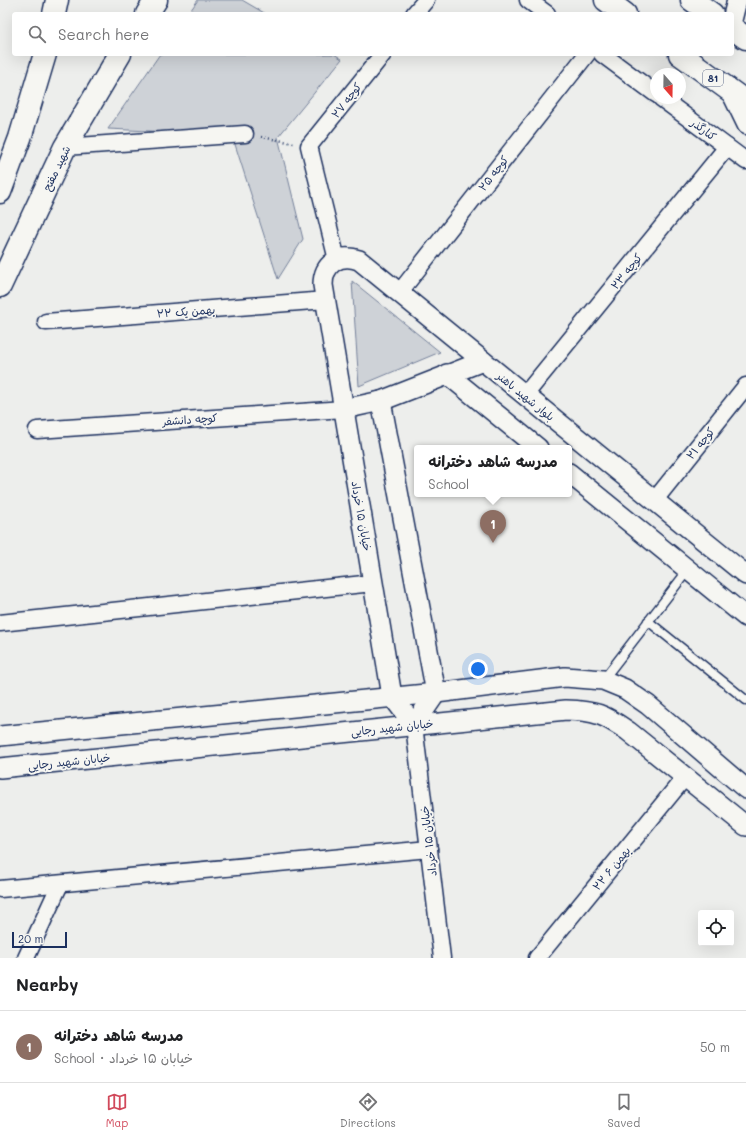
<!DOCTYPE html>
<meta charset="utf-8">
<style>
:root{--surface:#fff;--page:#f2f2f2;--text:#202124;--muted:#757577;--line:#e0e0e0;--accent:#d1495b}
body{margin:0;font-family:Mali,"Playpen Sans Arabic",sans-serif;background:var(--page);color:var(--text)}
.controls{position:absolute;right:12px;bottom:12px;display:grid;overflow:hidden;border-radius:4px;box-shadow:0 4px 16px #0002}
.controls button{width:36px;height:36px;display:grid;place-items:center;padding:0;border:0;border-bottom:1px solid var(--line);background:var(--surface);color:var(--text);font:20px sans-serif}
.compass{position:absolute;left:650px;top:68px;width:36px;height:36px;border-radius:50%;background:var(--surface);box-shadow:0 4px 16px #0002;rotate:160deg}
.scale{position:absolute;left:12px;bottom:10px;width:55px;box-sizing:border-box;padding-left:4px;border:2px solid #1b2f5e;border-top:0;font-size:11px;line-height:14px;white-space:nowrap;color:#1b2f5e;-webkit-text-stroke:3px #f6f6f2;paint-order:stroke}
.you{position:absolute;left:478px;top:669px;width:14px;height:14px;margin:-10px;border:3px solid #fff;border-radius:50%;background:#1a73e8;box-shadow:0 0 0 6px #1a73e833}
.badge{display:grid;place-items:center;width:26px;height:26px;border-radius:50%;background:var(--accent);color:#fff;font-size:13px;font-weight:700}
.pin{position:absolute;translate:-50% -33px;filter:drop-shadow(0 1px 2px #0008)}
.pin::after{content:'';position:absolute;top:21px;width:14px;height:12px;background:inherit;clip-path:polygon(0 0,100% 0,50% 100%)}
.popup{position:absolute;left:414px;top:445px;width:158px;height:52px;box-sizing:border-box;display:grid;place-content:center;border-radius:4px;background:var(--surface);filter:drop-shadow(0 1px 3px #0005);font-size:13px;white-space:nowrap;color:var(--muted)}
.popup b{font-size:15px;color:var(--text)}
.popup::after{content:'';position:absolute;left:50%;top:100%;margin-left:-8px;border:8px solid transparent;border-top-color:var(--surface)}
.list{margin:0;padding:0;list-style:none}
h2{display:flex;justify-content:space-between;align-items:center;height:52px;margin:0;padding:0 16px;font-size:17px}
h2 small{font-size:13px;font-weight:400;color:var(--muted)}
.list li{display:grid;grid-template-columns:26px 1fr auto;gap:12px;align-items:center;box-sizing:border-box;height:72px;padding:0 16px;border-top:1px solid var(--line)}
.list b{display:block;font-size:15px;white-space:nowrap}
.list p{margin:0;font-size:13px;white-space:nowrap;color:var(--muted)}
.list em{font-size:13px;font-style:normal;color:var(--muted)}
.icon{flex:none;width:22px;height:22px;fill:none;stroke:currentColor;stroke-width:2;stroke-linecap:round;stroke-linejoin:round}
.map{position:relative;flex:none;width:746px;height:958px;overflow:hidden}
.search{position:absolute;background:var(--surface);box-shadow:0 4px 16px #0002;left:12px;right:12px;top:12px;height:44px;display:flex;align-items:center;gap:10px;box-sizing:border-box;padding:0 14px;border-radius:4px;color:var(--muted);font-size:15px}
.sheet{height:124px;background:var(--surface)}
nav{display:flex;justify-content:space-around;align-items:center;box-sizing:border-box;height:56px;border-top:1px solid var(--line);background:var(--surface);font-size:11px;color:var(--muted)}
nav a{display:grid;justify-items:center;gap:2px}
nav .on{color:var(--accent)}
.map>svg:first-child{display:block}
.green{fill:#ced2d7;stroke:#74809a}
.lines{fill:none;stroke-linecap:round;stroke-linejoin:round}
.service-casing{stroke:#1b2f5e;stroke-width:11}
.minor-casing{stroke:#1b2f5e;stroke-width:19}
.tertiary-casing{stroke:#1b2f5e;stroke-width:22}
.secondary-casing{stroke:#1b2f5e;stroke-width:25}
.primary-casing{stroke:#1b2f5e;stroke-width:25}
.path{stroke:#1b2f5e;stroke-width:2.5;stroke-dasharray:1 3;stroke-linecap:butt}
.service{stroke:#f6f6f2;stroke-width:8}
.minor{stroke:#f6f6f2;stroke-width:16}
.tertiary{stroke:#f6f6f2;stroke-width:19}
.secondary{stroke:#f6f6f2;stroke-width:22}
.primary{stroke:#f6f6f2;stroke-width:22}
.labels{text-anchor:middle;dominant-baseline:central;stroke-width:4;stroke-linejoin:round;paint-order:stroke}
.shield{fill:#f6f6f2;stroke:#5d6b8a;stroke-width:1}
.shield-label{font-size:10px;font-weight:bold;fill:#1b2f5e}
.street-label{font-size:11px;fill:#1b2f5e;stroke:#f6f6f2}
</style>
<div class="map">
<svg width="746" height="958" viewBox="0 0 746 958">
<rect width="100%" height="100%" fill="#edeeec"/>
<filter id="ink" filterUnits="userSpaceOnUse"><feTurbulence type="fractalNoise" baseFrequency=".025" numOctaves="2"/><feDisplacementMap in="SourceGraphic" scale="8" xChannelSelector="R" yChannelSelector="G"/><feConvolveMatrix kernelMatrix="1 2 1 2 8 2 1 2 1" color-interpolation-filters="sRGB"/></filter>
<g filter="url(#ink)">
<!-- green -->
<g class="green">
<path d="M198 0H242L266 14H188Z"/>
<path d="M160 54H334L342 59 278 137 303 239 278 279 232 135 108 129Z"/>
<path d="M352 281 440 352 359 386Z"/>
</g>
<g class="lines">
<!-- service casing -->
<g class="service-casing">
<g id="service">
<path d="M648 621 746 700"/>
<path d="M603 680 688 570"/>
</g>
</g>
<!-- minor casing -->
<g class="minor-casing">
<g id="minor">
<path d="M528 0 547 14"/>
<path d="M414 14 426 0"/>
<path d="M602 54 656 94"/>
<path d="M729 91 746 126"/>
<path d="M661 98 746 161"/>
<path d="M65 147 245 134"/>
<path d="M337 260 309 146 383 54"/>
<path d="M399 293 587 54"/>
<path d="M46 322 326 300"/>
<path d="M525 395 727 147"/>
<path d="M37 430 344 409"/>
<path d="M654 501 746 386"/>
<path d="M0 623 373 583"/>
<path d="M414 725 442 958"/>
<path d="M0 889 429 849"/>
<path d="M26 958 60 884"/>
<path d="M537 958 685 777"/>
</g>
</g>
<!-- tertiary casing -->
<g class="tertiary-casing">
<g id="tertiary">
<path d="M732 20 737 0"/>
<path d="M447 374 538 448"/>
<path d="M381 401 436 693 414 725 392 696 323 285C323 264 339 253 359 260L746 575"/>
<path d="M344 409 381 401 483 361"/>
<path d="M569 473 746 617"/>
<path d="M0 736 436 693 565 677 603 680 625 689 648 705 746 789"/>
<path d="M0 768 566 710C596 711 603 714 628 731L746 826"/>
</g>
</g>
<!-- secondary casing -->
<g class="secondary-casing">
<g id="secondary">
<path d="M54 14 57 0"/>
<path d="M147 14 156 0"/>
<path d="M0 192 20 138 45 54"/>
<path d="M0 286 65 147 120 54"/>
</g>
</g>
<!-- primary casing -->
<g class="primary-casing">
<g id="primary">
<path d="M606 0 625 14"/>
<path d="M692 0 712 14"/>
<path d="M732 28 746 38"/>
<path d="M680 54 746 102"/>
</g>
</g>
<!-- path -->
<path class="path" d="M261 137 294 143"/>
<!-- service -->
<use href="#service" class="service"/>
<!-- minor -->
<use href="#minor" class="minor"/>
<!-- tertiary -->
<use href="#tertiary" class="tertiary"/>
<!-- secondary -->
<use href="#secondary" class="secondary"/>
<!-- primary -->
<use href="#primary" class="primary"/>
</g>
</g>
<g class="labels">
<!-- shield labels -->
<rect class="shield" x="703" y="70" width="20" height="16" rx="3"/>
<g class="shield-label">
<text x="713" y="78">81</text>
</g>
<!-- street labels -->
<g class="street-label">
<text transform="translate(346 100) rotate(-52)">کوچه ۲۷</text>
<text transform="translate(704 129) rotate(37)">کنارگذر</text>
<text transform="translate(56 168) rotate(-64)">شهید مفتح</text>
<text transform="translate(493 173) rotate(-52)">کوچه ۲۵</text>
<text transform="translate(626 271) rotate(-51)">کوچه ۲۳</text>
<text transform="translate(186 311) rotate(-4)">۲۲ بهمن یک</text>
<text transform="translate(526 396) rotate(39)">بلوار شهید باهنر</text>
<text transform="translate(190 419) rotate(-4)">کوچه دانشفر</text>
<text transform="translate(700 443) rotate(-51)">کوچه ۲۱</text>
<text transform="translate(362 516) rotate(80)">خیابان ۱۵ خرداد</text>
<text transform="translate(392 727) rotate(-6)">خیابان شهید رجایی</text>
<text transform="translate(69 761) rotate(-6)">خیابان شهید رجایی</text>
<text transform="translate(428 841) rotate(-97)">خیابان ۱۵ خرداد</text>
<text transform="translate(611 868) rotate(-51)">۲۲ بهمن ۶</text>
</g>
</g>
</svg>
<div class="controls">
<button><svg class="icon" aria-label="locate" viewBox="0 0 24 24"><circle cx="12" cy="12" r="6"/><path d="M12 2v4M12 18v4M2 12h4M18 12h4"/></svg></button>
</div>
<svg class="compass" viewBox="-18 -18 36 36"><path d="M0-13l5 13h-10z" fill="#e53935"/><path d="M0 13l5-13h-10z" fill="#757577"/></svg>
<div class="scale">20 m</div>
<div class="you"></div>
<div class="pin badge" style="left:493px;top:543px;background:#8d6e63">1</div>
<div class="popup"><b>مدرسه شاهد دخترانه</b>School</div>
<div class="search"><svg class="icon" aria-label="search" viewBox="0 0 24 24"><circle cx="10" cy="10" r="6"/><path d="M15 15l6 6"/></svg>Search here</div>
</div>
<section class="sheet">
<h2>Nearby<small></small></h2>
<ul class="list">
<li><span class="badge" style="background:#8d6e63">1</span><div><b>مدرسه شاهد دخترانه</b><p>School · خیابان ۱۵ خرداد</p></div><em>50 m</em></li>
</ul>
</section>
<nav>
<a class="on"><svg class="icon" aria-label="map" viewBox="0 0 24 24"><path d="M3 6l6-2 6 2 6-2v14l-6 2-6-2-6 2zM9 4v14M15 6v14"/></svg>Map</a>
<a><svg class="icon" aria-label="directions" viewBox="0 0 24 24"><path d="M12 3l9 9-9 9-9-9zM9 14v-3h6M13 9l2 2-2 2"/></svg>Directions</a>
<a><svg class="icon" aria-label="saved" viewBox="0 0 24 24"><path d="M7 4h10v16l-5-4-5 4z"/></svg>Saved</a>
</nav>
